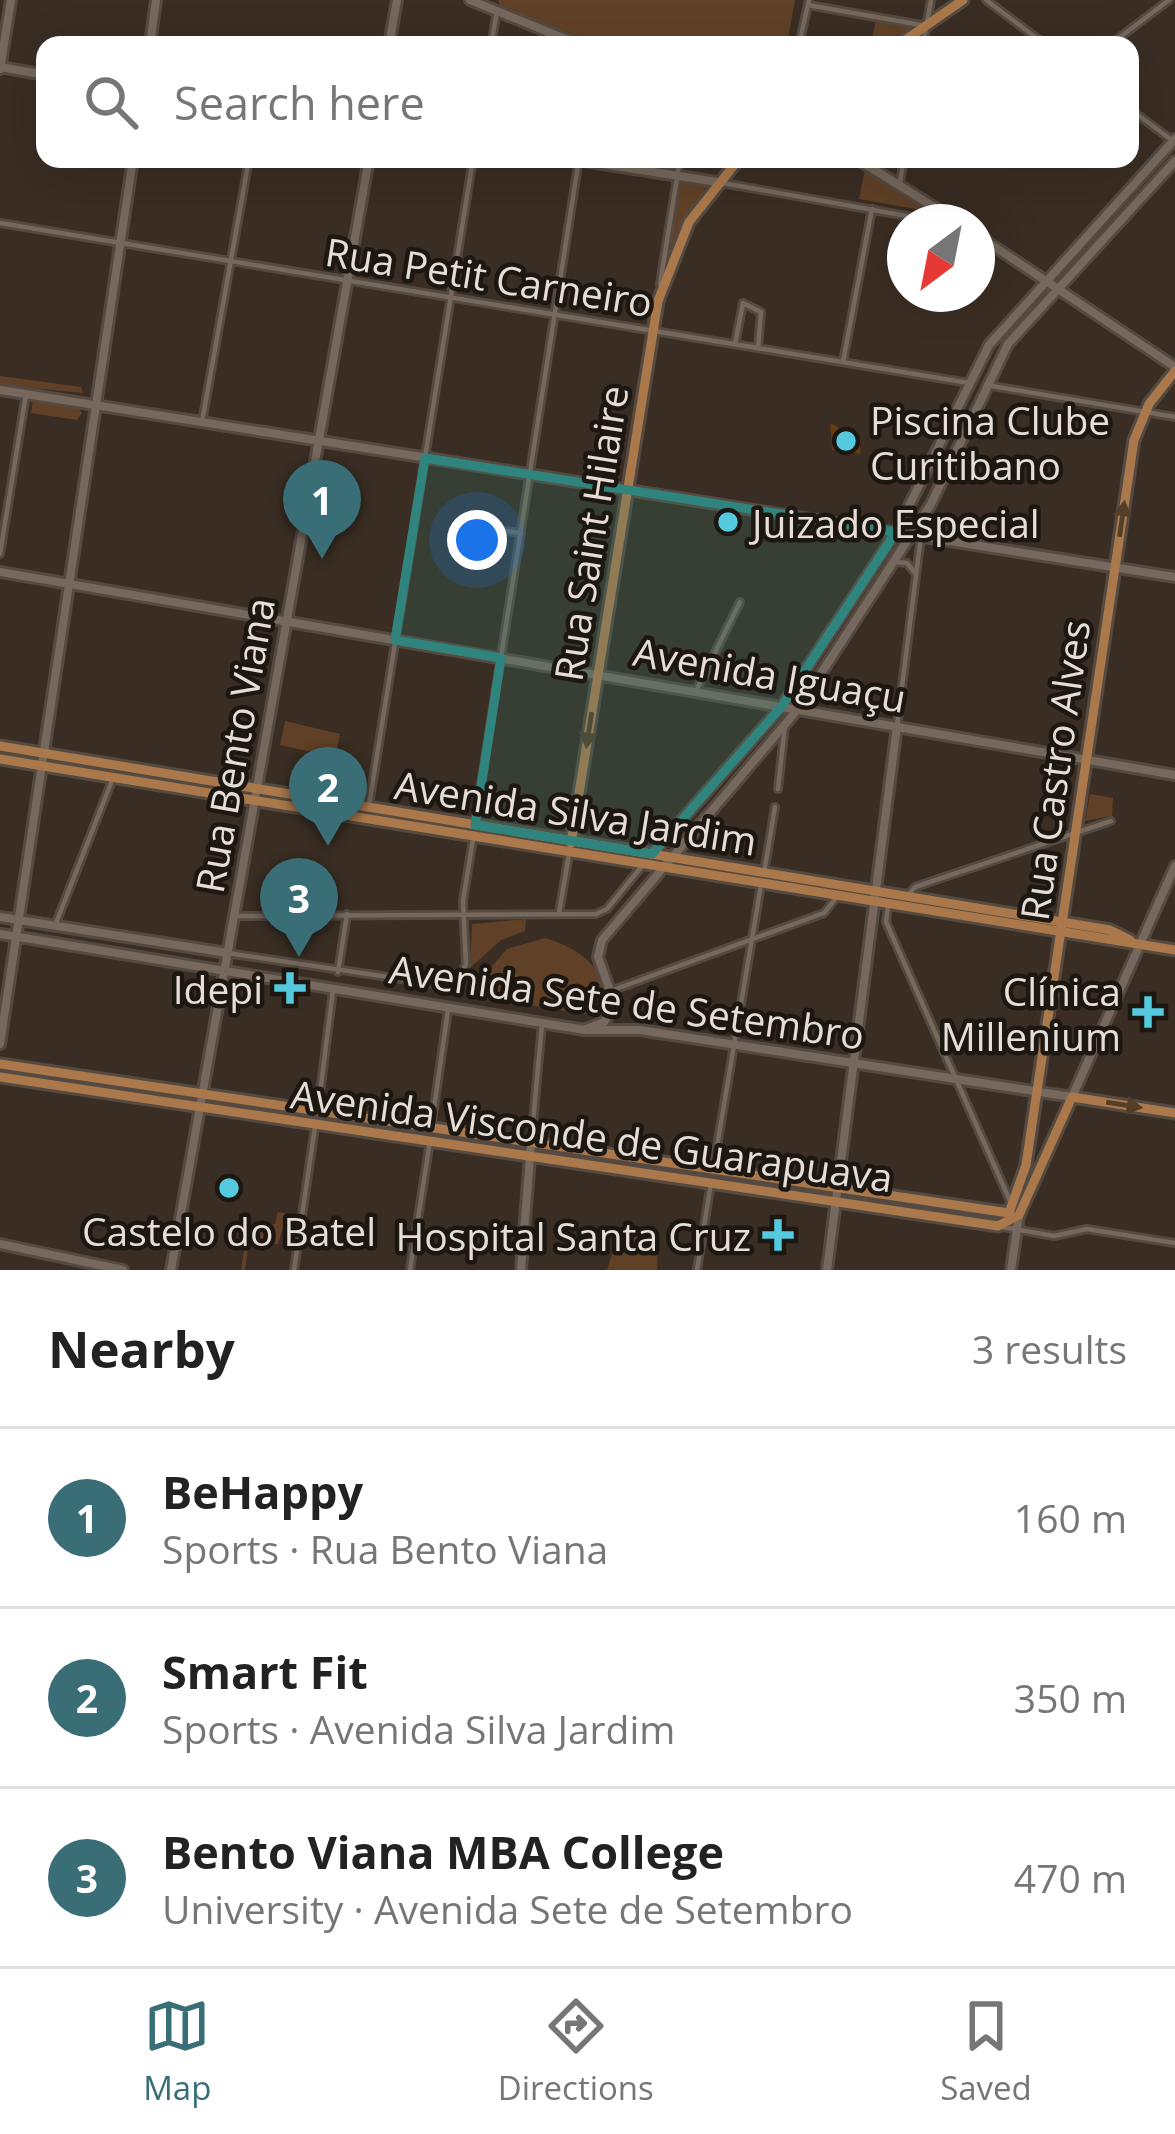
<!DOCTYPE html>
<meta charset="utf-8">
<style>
:root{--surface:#fff;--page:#f6f6f6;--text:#222;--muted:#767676;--line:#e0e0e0;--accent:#396e77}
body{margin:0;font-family:"Open Sans",sans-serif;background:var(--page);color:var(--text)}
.compass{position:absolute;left:887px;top:204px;width:108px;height:108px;border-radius:50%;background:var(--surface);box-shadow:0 12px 48px #0002;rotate:212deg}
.you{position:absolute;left:477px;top:540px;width:42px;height:42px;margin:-30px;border:9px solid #fff;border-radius:50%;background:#1a73e8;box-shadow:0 0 0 18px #1a73e833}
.badge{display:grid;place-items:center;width:78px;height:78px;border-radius:50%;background:var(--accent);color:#fff;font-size:39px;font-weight:700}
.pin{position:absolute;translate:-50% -99px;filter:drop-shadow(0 3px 6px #0008)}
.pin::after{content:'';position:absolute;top:63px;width:42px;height:36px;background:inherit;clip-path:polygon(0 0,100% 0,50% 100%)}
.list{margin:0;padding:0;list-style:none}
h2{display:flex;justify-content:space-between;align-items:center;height:156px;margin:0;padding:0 48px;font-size:51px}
h2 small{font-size:39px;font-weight:400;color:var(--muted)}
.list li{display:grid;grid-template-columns:78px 1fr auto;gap:36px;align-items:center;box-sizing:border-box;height:180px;padding:0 48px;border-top:3px solid var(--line)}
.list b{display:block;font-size:45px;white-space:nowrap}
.list p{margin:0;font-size:39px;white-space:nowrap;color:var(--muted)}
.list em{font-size:39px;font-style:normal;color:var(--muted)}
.icon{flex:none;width:66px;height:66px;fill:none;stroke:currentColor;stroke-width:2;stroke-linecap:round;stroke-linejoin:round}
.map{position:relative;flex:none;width:1175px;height:1270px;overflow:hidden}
.search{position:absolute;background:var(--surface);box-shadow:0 12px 48px #0002;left:36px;right:36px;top:36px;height:132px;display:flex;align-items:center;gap:30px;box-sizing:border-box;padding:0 42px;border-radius:24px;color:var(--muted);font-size:45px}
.sheet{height:696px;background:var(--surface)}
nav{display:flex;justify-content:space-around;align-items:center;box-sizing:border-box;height:168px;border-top:3px solid var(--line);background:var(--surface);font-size:33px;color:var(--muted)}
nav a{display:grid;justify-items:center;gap:6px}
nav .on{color:var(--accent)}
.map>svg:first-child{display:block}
.green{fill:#604127}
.water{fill:#653b12}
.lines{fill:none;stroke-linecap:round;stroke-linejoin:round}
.street-casing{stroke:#544a41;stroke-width:10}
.secondary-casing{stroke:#544a41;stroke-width:14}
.primary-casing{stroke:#544a41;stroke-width:15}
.street{stroke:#76685c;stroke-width:4.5}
.secondary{stroke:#76685c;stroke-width:8}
.primary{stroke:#aa784a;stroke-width:9}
.oneway{fill:#553e28}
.marked{fill:#2f857e;fill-opacity:0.2;stroke:#2f857e;stroke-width:9;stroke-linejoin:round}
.poi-dot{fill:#55cadf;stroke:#1d1712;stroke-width:4.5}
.labels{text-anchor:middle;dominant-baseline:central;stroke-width:9;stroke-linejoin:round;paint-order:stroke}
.street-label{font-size:39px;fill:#e5ddd6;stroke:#1d1712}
.poi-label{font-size:39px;fill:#e5ddd6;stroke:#1d1712;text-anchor:end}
</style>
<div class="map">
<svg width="1175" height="1270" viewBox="0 0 1175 1270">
<rect width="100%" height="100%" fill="#3a2d23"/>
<!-- green -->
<g class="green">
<path d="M498 0H795L787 45H602L501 8Z"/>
<path d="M876 19 917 24 883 45H871Z"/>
<path d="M865 169 938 213 859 199Z"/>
<path d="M679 183 706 187 669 251Z"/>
<path d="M0 376 81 387 83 393 0 385Z"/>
<path d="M33 401 79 409 82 413 77 420 31 413Z"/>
<path d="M285 721 340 734 335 757 280 745Z"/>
<path d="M1090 794 1113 798 1112 816 1085 821Z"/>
<path d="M526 919 525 931 501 940 470 968 472 924Z"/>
<path d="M545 938C583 949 613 973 604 1017L467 995 507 949Z"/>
<path d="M278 1212 293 1215 291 1229 283 1228 278 1244 249 1241 245 1270H241L247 1228 275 1224Z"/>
<path d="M619 1233 658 1239 657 1270H607Z"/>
</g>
<!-- water -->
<path class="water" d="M830 423 859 439 861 454 832 450Z"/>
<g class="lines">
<!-- street casing -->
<g class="street-casing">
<g id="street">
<path d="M986 0 1046 45"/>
<path d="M808 5 921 25"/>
<path d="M1115 41 1169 0"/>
<path d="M491 45 497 11"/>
<path d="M799 45 809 0"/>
<path d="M923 45 931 0"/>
<path d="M1130 109 1173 141"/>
<path d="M900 182 904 159"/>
<path d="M723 183 940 222"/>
<path d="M0 223 969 383"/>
<path d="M660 284 680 159"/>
<path d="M735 344 743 303 761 312 758 348"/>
<path d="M843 362 872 209"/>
<path d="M986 385 1175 417"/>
<path d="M202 422 249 159"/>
<path d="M475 527 521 533"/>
<path d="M0 554 26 394"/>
<path d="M896 562 907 563 915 573"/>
<path d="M696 691 740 602"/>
<path d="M897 726 921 536"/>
<path d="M778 789 785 725"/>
<path d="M369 805 473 159"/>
<path d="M475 823 579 159"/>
<path d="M764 873 775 807"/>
<path d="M909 894 915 887 1111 821"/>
<path d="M888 906 886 922 1011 1203"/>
<path d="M559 913 569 854"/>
<path d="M234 916 596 914 607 909 642 866"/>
<path d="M56 923 113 778"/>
<path d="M227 953 455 987 466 964 463 901 473 839"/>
<path d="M338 972 347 914"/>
<path d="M613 990 824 913 836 898"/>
<path d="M318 1109 333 990"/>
<path d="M431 1129 448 1010"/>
<path d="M531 1144 542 1024"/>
<path d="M713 1170 761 885"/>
<path d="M1003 1227 1054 1236 1087 1229 1175 1243"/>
<path d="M294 1270 315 1127"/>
<path d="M410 1270 430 1141"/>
<path d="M697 1270 711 1183"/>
</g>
</g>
<!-- secondary casing -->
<g class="secondary-casing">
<g id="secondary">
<path d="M470 0 580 45"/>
<path d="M150 45 156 0"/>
<path d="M389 45 397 0"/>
<path d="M0 67 45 75"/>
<path d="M0 69 11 0"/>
<path d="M571 159 717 182"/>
<path d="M857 159 958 222"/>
<path d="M977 235 1175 367"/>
<path d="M0 390 1175 577"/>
<path d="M0 572 1175 775"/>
<path d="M651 855 782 706 896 532 989 345 1175 139"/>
<path d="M0 917 227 953"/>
<path d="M0 934 585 1030H640L1072 1097 1175 866"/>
<path d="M586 1029 604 1022 615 1005 598 957 602 940 798 709 931 504 1008 344 1175 161"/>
<path d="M0 1044 133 159"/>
<path d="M0 1244 123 1270"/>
<path d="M171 1270 369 159"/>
<path d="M521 1270 531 1144"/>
<path d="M827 1270 897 726"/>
<path d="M1011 1270 1019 1215"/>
</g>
</g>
<!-- primary casing -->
<g class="primary-casing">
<g id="primary">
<path d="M898 45 963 0"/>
<path d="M0 746 1110 930 1130 940"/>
<path d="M0 759 1175 950"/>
<path d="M571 843 658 301 689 222 739 159"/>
<path d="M0 1064 1009 1213 1026 1165 1134 440 1149 404 1175 371"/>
<path d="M0 1077 998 1226 1019 1215 1072 1097 1175 1113"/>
</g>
</g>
<!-- street -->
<use href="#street" class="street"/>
<!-- secondary -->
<use href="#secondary" class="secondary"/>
<!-- primary -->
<use href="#primary" class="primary"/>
</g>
<!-- one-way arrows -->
<defs><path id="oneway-solid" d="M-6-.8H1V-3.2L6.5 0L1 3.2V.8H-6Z" transform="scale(3)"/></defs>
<g class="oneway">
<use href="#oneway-solid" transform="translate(1122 519) rotate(-82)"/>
<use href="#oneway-solid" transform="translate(589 730) rotate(99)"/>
<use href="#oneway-solid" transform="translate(1124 1105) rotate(9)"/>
</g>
<!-- marked area -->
<path class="marked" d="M425 458 896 532 782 706 652 854 475 825 501 658 395 640Z"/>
<!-- markers -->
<g class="poi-dot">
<circle cx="846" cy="441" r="12"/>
<circle cx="728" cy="522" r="12"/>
<path d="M284 970h12v12h12v12h-12v12h-12v-12h-12v-12h12z"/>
<path d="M1142 994h12v12h12v12h-12v12h-12v-12h-12v-12h12z"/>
<circle cx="229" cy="1188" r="12"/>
<path d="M772 1217h12v12h12v12h-12v12h-12v-12h-12v-12h12z"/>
</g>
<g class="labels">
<!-- street labels -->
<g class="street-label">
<text transform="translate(489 276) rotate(9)">Rua Petit Carneiro</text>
<text transform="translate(590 533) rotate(-81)">Rua Saint Hilaire</text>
<text transform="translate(770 674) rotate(10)">Avenida Iguaçu</text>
<text transform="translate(234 745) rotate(-80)">Rua Bento Viana</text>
<text transform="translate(1054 770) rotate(-82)">Rua Castro Alves</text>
<text transform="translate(576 812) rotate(9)">Avenida Silva Jardim</text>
<text transform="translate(627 1001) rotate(8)">Avenida Sete de Setembro</text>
<text transform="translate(592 1135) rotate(8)">Avenida Visconde de Guarapuava</text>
</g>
<!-- poi labels -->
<g class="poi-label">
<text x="870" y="419" text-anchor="start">Piscina Clube<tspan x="870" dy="45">Curitibano</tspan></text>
<text x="752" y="522" text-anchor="start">Juizado Especial</text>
<text x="263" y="988">Idepi</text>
<text x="1121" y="990">Clínica<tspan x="1121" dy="45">Millenium</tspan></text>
<text x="229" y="1230" text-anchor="middle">Castelo do Batel</text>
<text x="751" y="1235">Hospital Santa Cruz</text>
</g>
</g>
</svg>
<svg class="compass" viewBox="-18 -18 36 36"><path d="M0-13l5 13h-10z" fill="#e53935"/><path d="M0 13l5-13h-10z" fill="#767676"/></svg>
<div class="you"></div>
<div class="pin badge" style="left:322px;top:559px">1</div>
<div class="pin badge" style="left:328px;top:846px">2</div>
<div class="pin badge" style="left:299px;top:957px">3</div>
<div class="search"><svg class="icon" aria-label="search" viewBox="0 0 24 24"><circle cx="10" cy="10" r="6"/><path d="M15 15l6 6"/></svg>Search here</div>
</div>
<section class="sheet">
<h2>Nearby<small>3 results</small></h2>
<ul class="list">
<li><span class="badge">1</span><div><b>BeHappy</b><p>Sports · Rua Bento Viana</p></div><em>160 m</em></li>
<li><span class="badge">2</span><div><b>Smart Fit</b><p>Sports · Avenida Silva Jardim</p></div><em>350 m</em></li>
<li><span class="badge">3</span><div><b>Bento Viana MBA College</b><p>University · Avenida Sete de Setembro</p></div><em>470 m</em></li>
</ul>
</section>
<nav>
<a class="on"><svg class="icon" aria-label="map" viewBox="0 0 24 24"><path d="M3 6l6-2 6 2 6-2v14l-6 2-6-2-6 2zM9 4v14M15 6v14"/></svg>Map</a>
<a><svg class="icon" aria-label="directions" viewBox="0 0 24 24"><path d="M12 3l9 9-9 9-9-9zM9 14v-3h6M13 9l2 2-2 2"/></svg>Directions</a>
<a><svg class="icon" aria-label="saved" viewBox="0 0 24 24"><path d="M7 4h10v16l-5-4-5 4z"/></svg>Saved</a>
</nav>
